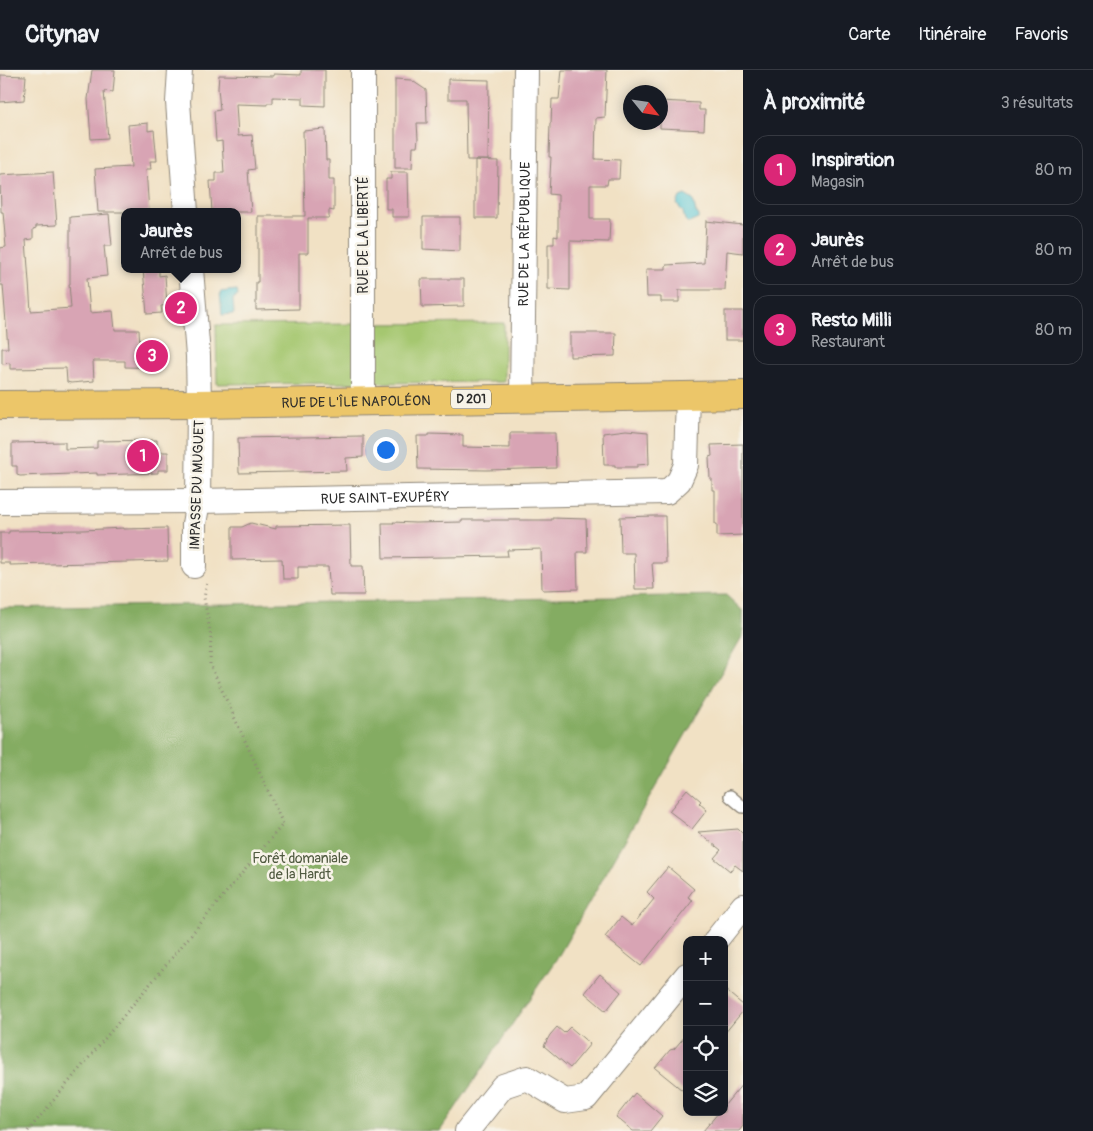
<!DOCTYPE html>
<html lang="fr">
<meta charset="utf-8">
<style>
:root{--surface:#171b24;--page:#242831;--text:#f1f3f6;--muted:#9ea1a6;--line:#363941;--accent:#db2777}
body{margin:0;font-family:Pangolin,sans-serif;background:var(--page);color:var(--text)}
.controls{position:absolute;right:15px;bottom:15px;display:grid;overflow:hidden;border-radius:10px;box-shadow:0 2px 12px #0003}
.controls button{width:45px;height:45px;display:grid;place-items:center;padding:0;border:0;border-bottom:1px solid var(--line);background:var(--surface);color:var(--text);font:25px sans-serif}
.compass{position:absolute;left:623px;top:15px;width:45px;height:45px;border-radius:50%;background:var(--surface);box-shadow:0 2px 12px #0003;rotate:120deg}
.you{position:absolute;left:385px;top:379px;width:18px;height:18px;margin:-12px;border:4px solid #fff;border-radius:50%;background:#1a73e8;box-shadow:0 0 0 8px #1a73e833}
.badge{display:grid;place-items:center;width:32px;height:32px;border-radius:50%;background:var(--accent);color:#fff;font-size:16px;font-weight:700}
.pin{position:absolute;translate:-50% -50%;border:2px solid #fff;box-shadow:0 1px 5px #0006}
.popup{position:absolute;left:121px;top:138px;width:120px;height:65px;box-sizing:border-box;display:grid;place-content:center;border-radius:10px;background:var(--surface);filter:drop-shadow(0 1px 4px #0005);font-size:16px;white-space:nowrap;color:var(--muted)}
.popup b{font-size:19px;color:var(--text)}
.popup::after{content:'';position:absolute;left:50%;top:100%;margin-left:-10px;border:10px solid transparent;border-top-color:var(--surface)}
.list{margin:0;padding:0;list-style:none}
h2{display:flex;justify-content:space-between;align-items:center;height:65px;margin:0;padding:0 20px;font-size:21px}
h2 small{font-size:16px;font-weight:400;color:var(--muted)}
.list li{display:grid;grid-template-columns:32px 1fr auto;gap:15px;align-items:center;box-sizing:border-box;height:70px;margin:0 10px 10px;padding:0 10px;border:1px solid var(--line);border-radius:15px}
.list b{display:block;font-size:19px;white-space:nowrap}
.list p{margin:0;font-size:16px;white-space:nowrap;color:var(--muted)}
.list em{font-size:16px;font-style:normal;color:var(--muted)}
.icon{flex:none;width:28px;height:28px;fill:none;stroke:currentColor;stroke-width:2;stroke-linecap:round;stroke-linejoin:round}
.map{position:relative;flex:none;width:743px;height:1061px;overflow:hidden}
header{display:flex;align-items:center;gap:30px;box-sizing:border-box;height:70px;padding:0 25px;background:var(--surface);border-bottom:1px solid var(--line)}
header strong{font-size:24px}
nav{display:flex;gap:28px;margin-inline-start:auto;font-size:18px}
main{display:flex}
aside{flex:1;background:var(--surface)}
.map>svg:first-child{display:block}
.green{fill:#a5c770;stroke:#68794e}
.forest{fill:#84ac62;stroke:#586c46}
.water{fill:#5cc8d5;stroke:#447a80}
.building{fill:#d8a4b4}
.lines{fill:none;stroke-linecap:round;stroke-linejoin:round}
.lane-casing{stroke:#8e8678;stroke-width:14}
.street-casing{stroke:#8e8678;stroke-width:26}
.primary-casing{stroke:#8e8678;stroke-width:30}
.path{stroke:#8e8678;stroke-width:3;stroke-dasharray:1 4;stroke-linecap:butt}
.lane{stroke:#fff;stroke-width:11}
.street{stroke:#fff;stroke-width:24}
.primary{stroke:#ecc669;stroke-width:28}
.labels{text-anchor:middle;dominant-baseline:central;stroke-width:5;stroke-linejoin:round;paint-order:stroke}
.shield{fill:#f7f3e8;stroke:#686764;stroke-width:1}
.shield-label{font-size:12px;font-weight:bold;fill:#2b2b2b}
.street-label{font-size:14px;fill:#2b2b2b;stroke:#f7f3e8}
.park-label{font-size:14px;fill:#505a40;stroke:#f7f3e8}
</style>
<header>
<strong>Citynav</strong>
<nav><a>Carte</a><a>Itinéraire</a><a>Favoris</a></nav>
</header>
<main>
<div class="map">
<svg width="743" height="1061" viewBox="0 0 743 1061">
<rect width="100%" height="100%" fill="#f7f3e8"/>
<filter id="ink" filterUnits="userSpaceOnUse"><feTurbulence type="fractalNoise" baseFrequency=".02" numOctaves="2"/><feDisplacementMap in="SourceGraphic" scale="10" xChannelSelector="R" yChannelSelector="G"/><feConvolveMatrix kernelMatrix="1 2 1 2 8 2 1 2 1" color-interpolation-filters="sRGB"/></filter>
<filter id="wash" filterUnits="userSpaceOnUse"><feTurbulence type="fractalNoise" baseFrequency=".0096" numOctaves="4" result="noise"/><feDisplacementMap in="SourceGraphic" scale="20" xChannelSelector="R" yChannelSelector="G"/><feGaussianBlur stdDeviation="1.12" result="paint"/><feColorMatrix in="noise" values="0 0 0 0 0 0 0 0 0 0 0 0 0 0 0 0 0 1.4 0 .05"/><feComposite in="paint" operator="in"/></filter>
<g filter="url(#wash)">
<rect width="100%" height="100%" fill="#f1e1c4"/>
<!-- green -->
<path class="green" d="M504 253V312L217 314 216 255Z"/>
<!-- forest -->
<path class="forest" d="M726 525 743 541V565L559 885 440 1061H0V538Z"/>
<!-- water -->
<g class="water">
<path d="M685 125 693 130 696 143 699 145 698 149 689 153 685 150 683 142 677 134 680 127Z"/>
<path d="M237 220 238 226 233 229 234 244 222 245 220 222Z"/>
</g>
<g id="blocks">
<!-- building -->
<g class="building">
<path d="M92 0H115L113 22 104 21 108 68 91 69 88 29Z"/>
<path d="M301 0H325V36L303 35V28L273 27V33H267V35L236 34 238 66 252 65 255 99 248 100 251 142H212L210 111H216V103H224L222 71 216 72 214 41 220 40 218 18 219 5 274 6V4L301 5Z"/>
<path d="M562 0H607L605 47 596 48 595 89 620 90 619 109H608L607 115H590V149H610L609 172 570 171V220L548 219V174H554V166L558 167V125L549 124 551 87H549L550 53H551L552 29H559Z"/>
<path d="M1 5 26 6 24 30 0 32Z"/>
<path d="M395 9 411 10 426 20 427 53H417L418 69 417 77H413L412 98H395Z"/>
<path d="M448 9 489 10 488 90H467L466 29H448Z"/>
<path d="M660 31 699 33V40H705L704 60 660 58Z"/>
<path d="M148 53V61L154 60 157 91H150L151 99H146L149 142H98L95 99 131 97 128 55Z"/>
<path d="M325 59 326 90H329V110H334V141L329 140V148H308V183H299V239L256 240V212H258V146H305L303 61Z"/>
<path d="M475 90 498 91 497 148H475Z"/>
<path d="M53 102 57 155 36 156V158L33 159V169L26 170 31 241 71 238 69 214H70V147L109 144 112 176H104L107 206 87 208 90 243 113 241 115 260H139L140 275 163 276V298L125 297V291H93L94 311 71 313 67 312 66 298 10 299V293L2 294V278H8L3 215H0V178L6 177 3 142H1L0 105Z"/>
<path d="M391 102H408L409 147H392V139H386V109H391Z"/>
<path d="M423 147H460V181L423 179Z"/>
<path d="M706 151 743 155V183L727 181 725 220H679V232H661V227H647L646 199H666V195L704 193Z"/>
<path d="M143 199H159V206L165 205 167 235 161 236 162 243 147 244Z"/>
<path d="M421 209H464V236L422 237Z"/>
<rect x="725" y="241" width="18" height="29"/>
<path d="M570 263H616L615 286 570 287Z"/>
<path d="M626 360 648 362 649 394 637 395V397H615V395H604L603 363Z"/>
<path d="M510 363H555L556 398 487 400 418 399 417 366H429V364L463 365V377L510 378Z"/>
<path d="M363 366V387L346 388 347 401 239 403 238 368Z"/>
<path d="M157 370V382H168V400H158V403L97 405V403L20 406 17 405V396H12V373L65 372V379L97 378V371Z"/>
<path d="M743 374V465L717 466V454H715V420H712V409H710L709 387 712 386 711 375Z"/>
<path d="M654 446H665L666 493H652L654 519H635L634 483H621L620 447Z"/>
<path d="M552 448 586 449 587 482H577L578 519 544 520 542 519 541 479 507 480 508 486 383 488 382 453H394L393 452 415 453 462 452V450H552Z"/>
<path d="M251 453 276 459V456L350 455 351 496H363L364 525H330L328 497H298V509H283L282 489 232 490V457H242Z"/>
<path d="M123 458V459L167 458 168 491 10 495V493H0V463H9V461L83 460Z"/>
<path d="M687 719 701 731 699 733 707 740 692 759 669 741Z"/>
<path d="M738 759 743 764V801L735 795 730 801 714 788 721 780 698 762Z"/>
<path d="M668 797 694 819 688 827 693 830 641 896 605 867 621 847 632 856 654 829 647 822Z"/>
<path d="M600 904 621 922 606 941 585 923Z"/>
<path d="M724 919 743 935V941L724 964Z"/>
<path d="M557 957 564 963 570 957 590 974 570 998 544 976 550 965Z"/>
<path d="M687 964V1024L655 998 670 980 674 979Z"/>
<path d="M743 1013V1056L739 1061H703L719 1042H724V1036Z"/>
<path d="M635 1023 662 1046 650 1061H633L616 1047Z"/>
</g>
</g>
</g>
<g filter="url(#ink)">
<use href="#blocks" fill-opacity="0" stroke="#8e8678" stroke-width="1"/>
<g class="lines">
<!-- lane casing -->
<g class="lane-casing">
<path id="lane" d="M730 726 743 737"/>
</g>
<!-- street casing -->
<g class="street-casing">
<g id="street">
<path d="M180 0 178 32 186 142"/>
<path d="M363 0V331"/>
<path d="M191 199 198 286 199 334 198 431 194 454V496"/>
<path id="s1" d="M522 329 526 0"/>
<path id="s2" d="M0 432 198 431 667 422 679 411 686 395 688 325"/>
<path d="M716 870 743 836"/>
<path d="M467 1061 503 1016 527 1008 565 1031 586 1028 687 905"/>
</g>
</g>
<!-- primary casing -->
<g class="primary-casing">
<g id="primary">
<path id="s3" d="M0 335 199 334 743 325"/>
</g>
</g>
<!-- path -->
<path class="path" d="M28 1061 283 754 210 594 211 566 204 528 207 512"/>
<!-- lane -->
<use href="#lane" class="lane"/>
<!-- street -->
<use href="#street" class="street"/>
<!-- primary -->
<use href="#primary" class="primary"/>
</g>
</g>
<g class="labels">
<!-- shield labels -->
<rect class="shield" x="451" y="319.5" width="40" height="19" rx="4"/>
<g class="shield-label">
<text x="471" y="329">D 201</text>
</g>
<!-- street labels -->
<g class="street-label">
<text stroke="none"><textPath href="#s1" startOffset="165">RUE DE LA RÉPUBLIQUE</textPath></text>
<text transform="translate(363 165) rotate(-90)">RUE DE LA LIBERTÉ</text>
<text stroke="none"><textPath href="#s3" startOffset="356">RUE DE L'ÎLE NAPOLÉON</textPath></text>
<text transform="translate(197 415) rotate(-88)">IMPASSE DU MUGUET</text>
<text stroke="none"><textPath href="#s2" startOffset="385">RUE SAINT-EXUPÉRY</textPath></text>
</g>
<!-- park labels -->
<g class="park-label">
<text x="300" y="788">Forêt domaniale<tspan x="300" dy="16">de la Hardt</tspan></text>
</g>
</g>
</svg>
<div class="controls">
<button>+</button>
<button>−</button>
<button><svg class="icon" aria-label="locate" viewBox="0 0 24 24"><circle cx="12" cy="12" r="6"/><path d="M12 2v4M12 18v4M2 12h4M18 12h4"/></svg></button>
<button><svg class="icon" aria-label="layers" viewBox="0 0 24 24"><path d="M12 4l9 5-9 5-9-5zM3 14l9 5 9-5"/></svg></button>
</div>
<svg class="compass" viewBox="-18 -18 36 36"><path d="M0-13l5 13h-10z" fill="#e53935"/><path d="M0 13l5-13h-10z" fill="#9ea1a6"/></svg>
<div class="you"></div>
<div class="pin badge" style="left:143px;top:386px">1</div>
<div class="pin badge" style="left:181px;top:238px">2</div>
<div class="popup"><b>Jaurès</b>Arrêt de bus</div>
<div class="pin badge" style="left:152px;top:286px">3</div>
</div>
<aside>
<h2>À proximité<small>3 résultats</small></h2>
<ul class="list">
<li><span class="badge">1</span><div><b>Inspiration</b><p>Magasin</p></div><em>80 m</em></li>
<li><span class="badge">2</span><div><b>Jaurès</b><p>Arrêt de bus</p></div><em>80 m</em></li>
<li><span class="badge">3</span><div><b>Resto Milli</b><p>Restaurant</p></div><em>80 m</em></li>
</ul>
</aside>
</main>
